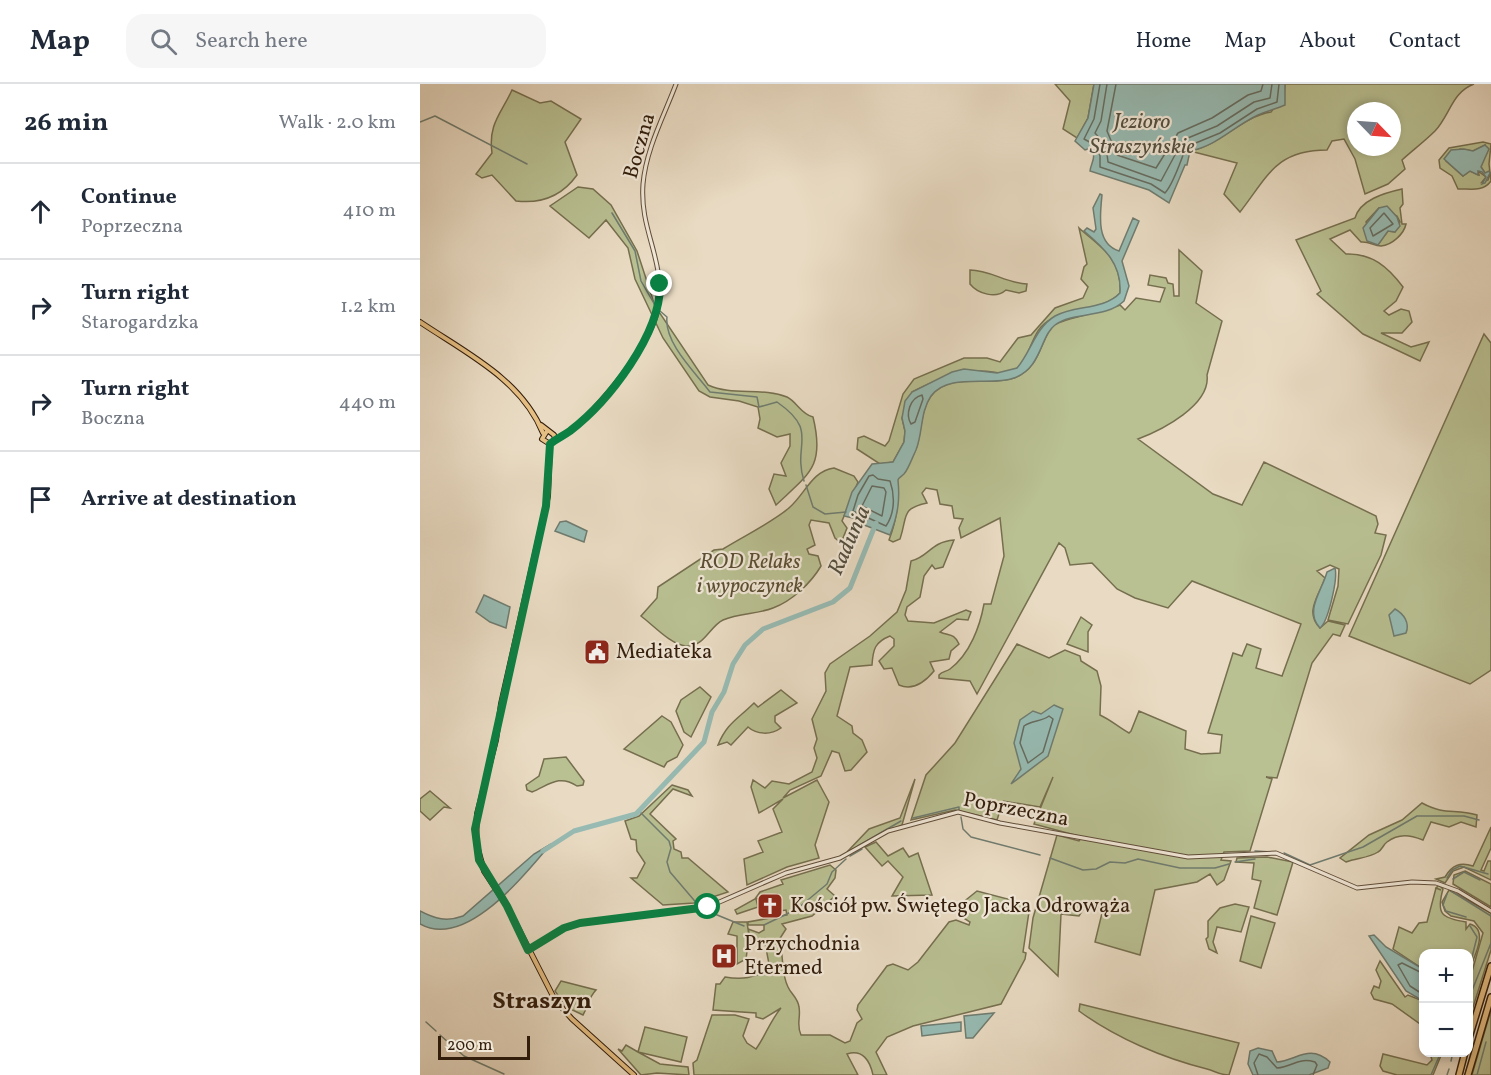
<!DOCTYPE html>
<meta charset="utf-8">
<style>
:root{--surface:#fff;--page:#f6f6f7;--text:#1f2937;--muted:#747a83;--line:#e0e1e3}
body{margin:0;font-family:Vollkorn,serif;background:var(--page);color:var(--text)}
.controls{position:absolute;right:18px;bottom:18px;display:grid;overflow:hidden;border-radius:12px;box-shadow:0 3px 9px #0003}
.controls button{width:54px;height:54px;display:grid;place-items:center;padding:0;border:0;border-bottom:2px solid var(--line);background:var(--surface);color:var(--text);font:30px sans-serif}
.compass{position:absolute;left:927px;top:18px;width:54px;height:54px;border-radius:50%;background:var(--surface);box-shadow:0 3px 9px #0003;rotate:115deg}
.scale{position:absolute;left:18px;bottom:15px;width:92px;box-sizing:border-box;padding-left:6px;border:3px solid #331e0c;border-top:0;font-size:16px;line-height:21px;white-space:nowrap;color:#331e0c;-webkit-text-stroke:4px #f1e8d8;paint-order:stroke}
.stop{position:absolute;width:18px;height:18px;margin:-14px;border:4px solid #0b8043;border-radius:50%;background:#fff}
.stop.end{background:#0b8043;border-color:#fff;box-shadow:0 2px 6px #0008}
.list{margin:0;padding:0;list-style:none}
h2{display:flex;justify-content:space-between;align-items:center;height:78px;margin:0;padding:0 24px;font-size:26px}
h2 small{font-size:20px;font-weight:400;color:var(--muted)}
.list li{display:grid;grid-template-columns:39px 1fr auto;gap:18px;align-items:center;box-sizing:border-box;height:96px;padding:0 24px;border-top:2px solid var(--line)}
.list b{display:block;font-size:22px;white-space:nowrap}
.list p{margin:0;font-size:20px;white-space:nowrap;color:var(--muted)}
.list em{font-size:20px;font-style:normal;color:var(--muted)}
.icon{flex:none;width:33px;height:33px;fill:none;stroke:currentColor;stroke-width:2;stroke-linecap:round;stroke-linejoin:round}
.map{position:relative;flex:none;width:1071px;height:991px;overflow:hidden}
header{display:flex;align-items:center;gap:36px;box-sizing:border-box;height:84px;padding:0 30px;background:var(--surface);border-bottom:2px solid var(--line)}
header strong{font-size:28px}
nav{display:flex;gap:33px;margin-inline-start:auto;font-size:21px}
.search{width:420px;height:54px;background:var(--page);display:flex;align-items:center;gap:15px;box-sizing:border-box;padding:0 21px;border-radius:18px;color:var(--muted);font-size:22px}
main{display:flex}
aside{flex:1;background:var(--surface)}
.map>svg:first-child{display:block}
.green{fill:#b9c092;stroke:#766f4f;stroke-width:1.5;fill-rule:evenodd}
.water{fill:#97bbb3;stroke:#6f7c70;stroke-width:1.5}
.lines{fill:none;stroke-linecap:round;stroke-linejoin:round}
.shore{stroke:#656c60;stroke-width:1.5}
.stream{stroke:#6f7c70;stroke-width:1.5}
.river{stroke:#97bbb3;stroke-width:5}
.minor-casing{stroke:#604d3a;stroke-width:5}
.major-casing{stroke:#331e0c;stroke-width:6}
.highway-casing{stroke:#331e0c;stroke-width:8}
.minor{stroke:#f1e8d8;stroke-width:3}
.major{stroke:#e4be82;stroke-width:4}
.highway{stroke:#e4be82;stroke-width:5}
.route{stroke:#0b8043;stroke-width:8}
.labels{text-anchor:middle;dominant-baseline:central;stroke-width:4.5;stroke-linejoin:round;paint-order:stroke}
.street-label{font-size:21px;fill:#331e0c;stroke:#f1e8d8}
.park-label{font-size:21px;font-style:italic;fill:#5b4f34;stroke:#f1e8d8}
.poi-label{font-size:21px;fill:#331e0c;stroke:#f1e8d8;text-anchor:start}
.water-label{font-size:22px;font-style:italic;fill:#514d3e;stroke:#f1e8d8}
.quarter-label{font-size:24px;font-weight:bold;fill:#331e0c;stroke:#f1e8d8}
</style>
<header>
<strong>Map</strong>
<div class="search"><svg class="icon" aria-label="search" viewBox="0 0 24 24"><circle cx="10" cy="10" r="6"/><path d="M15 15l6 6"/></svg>Search here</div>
<nav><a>Home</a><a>Map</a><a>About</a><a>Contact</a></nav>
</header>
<main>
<aside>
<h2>26 min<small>Walk · 2.0 km</small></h2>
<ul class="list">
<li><svg class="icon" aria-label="ahead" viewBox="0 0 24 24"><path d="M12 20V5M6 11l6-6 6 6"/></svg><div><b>Continue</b><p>Poprzeczna</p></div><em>410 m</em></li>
<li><svg class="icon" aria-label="right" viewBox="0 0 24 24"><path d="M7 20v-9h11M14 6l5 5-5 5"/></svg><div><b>Turn right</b><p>Starogardzka</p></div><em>1.2 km</em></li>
<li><svg class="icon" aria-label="right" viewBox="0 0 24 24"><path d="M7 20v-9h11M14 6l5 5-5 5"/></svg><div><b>Turn right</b><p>Boczna</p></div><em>440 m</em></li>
<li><svg class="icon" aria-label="arrive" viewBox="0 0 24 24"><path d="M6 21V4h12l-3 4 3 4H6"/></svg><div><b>Arrive at destination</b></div></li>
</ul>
</aside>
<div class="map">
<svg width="1071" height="991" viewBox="0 0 1071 991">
<rect width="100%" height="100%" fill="#e9dbc3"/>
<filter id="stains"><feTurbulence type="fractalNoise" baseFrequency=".00333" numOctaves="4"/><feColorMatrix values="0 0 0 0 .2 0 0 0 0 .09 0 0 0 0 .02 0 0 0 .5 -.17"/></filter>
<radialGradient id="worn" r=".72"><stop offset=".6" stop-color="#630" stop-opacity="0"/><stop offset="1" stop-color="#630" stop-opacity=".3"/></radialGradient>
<!-- green -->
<g class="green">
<path d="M635 0H674L668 34 657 54 643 45 650 17Z"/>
<path d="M865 0H1054C1032 8 1030 31 1015 47 1005 57 993 66 982 76L985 85 968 100 945 110 935 75 924 55 912 57 907 66C856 66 848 92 820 128L804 110 817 79 770 67C800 61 821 33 851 28L864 10ZM936 27H972V63H936Z"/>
<path d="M92 6 120 19 131 17 161 35 145 58 157 91C142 112 121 120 96 117L72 91 62 94 56 90 72 69C68 40 81 30 92 6Z"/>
<path d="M1063 58 1071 60 1069 80 1071 97C1063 109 1047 104 1038 105L1032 92 1020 84 1019 76 1029 64ZM1065 61 1061 83 1065 89H1070L1068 96 1062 98 1066 93 1058 87 1059 91 1050 87 1043 92 1026 77 1040 65 1053 67Z"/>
<path d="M158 103 173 105 191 121 217 167 235 222 288 301C312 312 342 303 367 313 377 318 381 330 393 333 405 382 390 389 356 421L349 405 354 390 366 392 361 379 370 362V350L357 353 338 344 340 335 338 323 319 317 290 313 279 307 243 254 215 195 208 164 186 136 169 154 130 122Z"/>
<path d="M982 105 983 120 980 124 982 140H986C984 150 972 161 961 162 954 162 949 157 941 158L930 146 910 155 926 170C952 169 968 183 983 203L976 217 964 227 969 231 981 225 989 227 992 238 982 249H961L991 263 1009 258 1000 277 943 250 897 210 901 207 876 156 935 134C940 116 964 109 982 105ZM959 124 977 132 980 138 975 148 968 147 957 161 946 138Z"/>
<path d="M659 144C681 164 702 173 700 209 680 230 642 221 621 243 609 256 609 282 590 288 580 291 572 287 562 287 538 286 513 297 492 308L482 334 485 347 484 358 473 378 460 380 437 365 438 354 444 352 465 362 469 357 483 310 494 295 544 274H567L580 278 598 254 611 251 635 224 663 214 668 203 661 195 664 183 667 180Z"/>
<path d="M759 166 782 187 776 219 802 237 787 291C791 321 742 346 718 355L793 410 822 421 844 378 956 432 958 440 955 449 966 451 961 471 928 540 908 536 918 502 919 485 910 481 897 487 905 494C899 512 884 528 900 544L908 537 925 541 920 552 913 550 892 579 857 694 846 693 852 695 830 767 804 768 801 776 811 777 804 796 797 801 790 790 777 798 735 806 720 871 675 858 683 825 666 821 659 832 641 830 638 892 609 864 613 834 637 751 659 757 662 753 614 740 633 693 620 723 583 717 577 736 535 726 491 736 506 691 535 659 597 560 629 574 645 566 660 572 661 577 677 587 681 602 680 631C691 636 698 643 709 649L711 647 719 627 766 647 765 665 781 670 800 669 802 651 788 649 813 569 822 572 827 560 841 565 836 584 862 592 881 540 772 497 748 524 715 514 697 505 672 479 650 481 645 464 639 459 557 610 550 597 519 594V591C522 587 526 588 530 585 550 570 560 542 564 520H571L584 472 580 434 541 454 539 444 543 435 534 434 532 422 520 420 517 406 506 404 502 409 507 419C480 425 488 432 480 455L473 458 469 456C477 435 480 417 477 396 484 385 491 377 496 365 502 349 500 326 511 312 530 287 569 303 594 294 622 284 620 253 634 241 643 235 685 227 700 221L705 226 716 214 740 218 745 204 728 201 730 191 746 194 748 199 753 200 754 212H759Z"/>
<path d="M550 186C570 186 586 199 607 200L606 207 599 209 586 206C576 215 558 210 550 200Z"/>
<path d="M1064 250 1071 259V586L1050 600 929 552Z"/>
<path d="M414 384 434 392 438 398 422 437 427 444 421 459 415 454 409 439 391 436 389 441 395 461 387 465 389 470 398 472 401 482C391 499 372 517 353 524 338 530 319 529 303 536 290 542 284 563 267 562 252 562 233 541 221 532L237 514 238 503 294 466 303 465C322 453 355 437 370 423 385 410 392 387 414 384Z"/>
<path d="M534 456 523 483 515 485 512 481 504 492 500 513 487 523 485 531 488 537 514 539 546 526 551 528 548 536 537 535 520 548C529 552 534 549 539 560L531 567 529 575 510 578 514 587C505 598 493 607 479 601L472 584 464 585 459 577 474 562V555L470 552C455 558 453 565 452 581L430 583 417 632 432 642 433 649 442 656 447 668 431 686 425 687 419 669 412 667 401 692 370 706 363 714 397 696 409 718 395 761 399 774 367 783 327 801 324 775 343 768 338 757 362 748 353 725 363 715 339 729 331 703 333 696 345 704 352 697 369 700 392 688 397 674 394 664 397 655 392 635 406 607 405 589 410 580 450 552 477 528 486 506 491 477C509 473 510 458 534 456Z"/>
<path d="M661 533 672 541 668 548V568L647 560Z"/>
<path d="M280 603 291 613 271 653 264 648 256 627 261 616Z"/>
<path d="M361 606 377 619 355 632V638L361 644C351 651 337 651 328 643L311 661 307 658 298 661C307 639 318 635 334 619L338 623Z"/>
<path d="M242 632 251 638 263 661 257 673 247 678 244 683 204 665Z"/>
<path d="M146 673 164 697 163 701 157 702C139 690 129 701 112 708L107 706 106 701 119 692 124 675Z"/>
<path d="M495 695 482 741 427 768 449 745 480 734Z"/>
<path d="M252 701 268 706 272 712 253 705 230 730 256 755 253 757 254 765 261 768 262 774H268L308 808 274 819 243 821 211 794H217L225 779 217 767 216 756 211 755 205 737 219 732Z"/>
<path d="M10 707 30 724 24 723 10 736 0 727V715Z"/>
<path d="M1002 719C1026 732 1034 724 1057 731L1056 743 1041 738 1029 743 1011 738 1003 756C990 751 979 749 967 758 963 761 962 766 958 768 949 774 936 774 926 778L920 774 949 751 982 736Z"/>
<path d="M1071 743V764L1061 786 1064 787 1068 777H1071V796L1044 783 1033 787 1025 799 1016 795 1025 793C1032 781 1040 778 1053 782Z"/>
<path d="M456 758 468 772 483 764 489 773 498 769 512 811 472 812 483 793 468 777 462 782 445 763Z"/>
<path d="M847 773 873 778 857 831 834 824 841 797 832 795 834 779 816 778 817 774Z"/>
<path d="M410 781 416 786 415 794 407 805 415 812 392 832 362 840 366 845 357 859 360 861C364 874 361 889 368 903 371 910 378 914 379 923 381 933 376 941 381 951H410L425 959 430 957 437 939 442 935 437 926 438 921 467 882 473 880 488 886 498 878 529 838 536 836 549 841 550 838 539 831 536 824 557 807 610 821 603 868 606 869 605 875 581 920 493 942 467 953 456 968 467 991H453C450 977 443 965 427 970L438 991H274L273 979 277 976 292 931H315L329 935 323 952 327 959 336 965C346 951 350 937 361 924L343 935 336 933V929L293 926 296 900H300L305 893C322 896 334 894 350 885L345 859 335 855 331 857 328 845 339 849 344 846V841H328V838L367 831 366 826 360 827 357 810 336 815 338 823 317 830 315 826 335 815 340 808 363 800 361 796Z"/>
<path d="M1045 787 1071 800V823L1033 800 1034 791Z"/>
<path d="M1019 801 1023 805C1016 830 1021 834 1046 838V845L1050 840C1067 845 1057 867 1052 879H1049L1048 870H1004L1003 885 973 865 979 843 992 849 999 839 1007 838 1016 804 1021 806 1016 804Z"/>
<path d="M1029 806 1071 829V866L1049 936V898L1063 849 1054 837 1031 832 1025 827 1022 818Z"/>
<path d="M815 820 829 823 821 848 797 843 793 858 797 869 789 865 786 855 788 853V837L800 824Z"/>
<path d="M831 832 855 839 841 884 820 877Z"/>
<path d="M313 838H327L329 852 326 875 317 880V852L308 850Z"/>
<path d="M960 877 985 913 988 911 1003 917V942L972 920 954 915 951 909 954 902 959 904 961 897 956 886Z"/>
<path d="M141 897 176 906C168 914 168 923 163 931L146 923 135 907Z"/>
<path d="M660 920 819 959 809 991C800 991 795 987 787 985 743 974 696 954 659 927Z"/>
<path d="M1071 926V991H1052Z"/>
<path d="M225 943 267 953 261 978 218 968 240 980 268 983 269 991 237 989 221 991 198 965 202 967 206 961 218 968Z"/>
<path d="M1010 969H1022L1013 991H977L963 987 960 982 963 970 1007 981 1012 976Z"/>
</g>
<!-- water -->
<g class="water">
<path d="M674 0H865V21C856 25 847 27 838 31 814 42 797 62 770 67L767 81H765L749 119 729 106 670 87C671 78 677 74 671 64L665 66 655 57 668 34Z"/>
<path d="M1065 61 1069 65 1061 83 1065 89 1069 87 1070 89 1065 99 1062 100 1066 93 1062 88 1058 87V91L1050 87 1043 92 1024 75 1031 66 1044 65 1053 67Z"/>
<path d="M680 110 682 111C680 131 676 160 699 167L713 134 719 137 702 177 709 202 704 217C685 235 654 227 635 241 620 252 622 284 594 294 571 303 529 288 511 312 500 328 503 349 496 366 493 372 488 386 484 390 482 392 479 393 478 396 480 416 478 431 470 451L439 439 437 444V435L424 432 432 408 452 380 473 378 484 358 485 347 482 334 485 317 492 308 532 288 544 285 577 289 597 284C611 268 615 244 635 232 655 221 684 226 700 209 702 180 684 164 664 147L667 144 674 148 676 145 673 124Z"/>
<path d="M967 122 977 133 980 142 975 148 968 147 958 161 947 157 943 144 959 124Z"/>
<path d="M146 437 167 447 164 458 135 447 140 438Z"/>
<path d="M915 484C918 495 908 538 900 544 884 527 902 507 907 488Z"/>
<path d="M64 511 90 523 86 544 70 538 56 528Z"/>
<path d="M975 525C984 530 990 539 986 549L974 552 969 531Z"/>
<path d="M634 621 643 625 628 672 591 700 601 685 594 659 600 636 613 627 621 630Z"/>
<path d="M131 760C104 791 46 866 0 840V827C15 835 27 838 43 832L114 770Z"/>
<path d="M954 851 966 863 1003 885V917L986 907 949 852Z"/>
<path d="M574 929 553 954H546L544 932Z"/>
<path d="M541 938V947L502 952 501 942Z"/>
<path d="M838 964 852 967 857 978C876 977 889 959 910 978L908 984 889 991H833L828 980 830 967Z"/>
</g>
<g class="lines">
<!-- shore -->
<g class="shore">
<path d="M680 0 674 35 664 55 677 62 680 72V83L731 100 745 109C753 101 762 74 766 63L800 49 837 25 857 18 859 0"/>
<path d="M687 0 681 37 675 49 686 62 688 78 741 97 763 56 797 42 834 18 850 14 852 0"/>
<path d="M696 0 687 47 697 71 736 84 758 49 792 34 828 11 841 7 843 0"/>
<path d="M964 129 973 140 953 152 950 144Z"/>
<path d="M502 311 503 315 495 338 491 340C485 330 490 314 502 311Z"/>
<path d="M453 391 458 395 470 397C475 411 475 429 466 442L433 427 438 411 449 392Z"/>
<path d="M452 402 464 404 466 408 462 432 442 422Z"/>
<path d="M629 632 633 635 623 668 608 679 600 659 604 642C613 636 621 638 629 632Z"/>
<path d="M1004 890 982 879 978 881 990 902 1004 911"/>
<path d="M838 991 834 979 839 970 847 973 857 984C873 983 877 973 895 978L897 981 893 991"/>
</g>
<!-- stream -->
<g class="stream">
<path d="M0 38 15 32 107 80"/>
<path d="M192 129 215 167 221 197 236 223"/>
<path d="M240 227 247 233C244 259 275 288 290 308L337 313 339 323 357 318C400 348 372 359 384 397"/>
<path d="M386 401 393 423 405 430 426 428"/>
<path d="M219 727 249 757 251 764 247 778 250 788 279 822"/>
<path d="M541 733 543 745 551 753 620 771"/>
<path d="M493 734 539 723V726"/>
<path d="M438 762 481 737"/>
<path d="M835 767 852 768"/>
<path d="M864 769 890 781 943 763 997 732H1044L1059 736"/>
<path d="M430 772 442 765"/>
<path d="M630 774 663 786 676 785 690 778 705 779 718 775 760 784H795L809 780"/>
<path d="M815 778 835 775"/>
<path d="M1027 794 1032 786 1040 782 1068 790"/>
<path d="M1033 795 1044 788 1060 796"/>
<path d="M1031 807 1071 832"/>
<path d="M1027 810 1023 821 1026 827 1046 833"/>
<path d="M285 826 324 842"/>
<path d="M344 841 377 825 407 800 412 788 426 775"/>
<path d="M1050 842 1057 853 1051 877"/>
<path d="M1048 886 1049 883"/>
<path d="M1051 909 1071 859"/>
<path d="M6 938 16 947"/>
<path d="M20 951 44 972 84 990"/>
<path d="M1031 977 1033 968"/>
<path d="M1011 991 1021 968"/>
<path d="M1027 991 1029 985"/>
<path d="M1057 991 1066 958"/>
</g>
<!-- river -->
<path class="river" d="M123 767 154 747 216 730 284 658 292 628 304 608 313 580 325 561 343 545 413 518 430 504 456 439"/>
<!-- minor casing -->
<g class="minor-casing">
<g id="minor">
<path d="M135 355C165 343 219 273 232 243 238 230 240 216 240 203 238 166 220 140 223 100 226 65 244 32 256 0"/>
<path d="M110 865 144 844 160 839 288 823 366 789 420 774 468 747 538 728 580 739 768 773 856 769 937 804 992 798 1016 799 1038 807 1071 827"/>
</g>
</g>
<!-- major casing -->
<g class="major-casing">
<g id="major">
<path d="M0 238C46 269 101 295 123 349"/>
<path d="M121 341 134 351 135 355 130 360 122 355 127 347"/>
<path d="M130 360 128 412 81 620 76 656 57 730 56 758 64 787 87 822 135 916 152 935 214 991"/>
</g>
</g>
<!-- highway casing -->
<g class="highway-casing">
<g id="highway">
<path d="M1048 957 1071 882"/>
<path d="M1039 991 1045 968"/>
<path d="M1048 991 1071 913"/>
</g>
</g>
<!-- minor -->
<use href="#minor" class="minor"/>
<!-- major -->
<use href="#major" class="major"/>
<!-- highway -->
<use href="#highway" class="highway"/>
</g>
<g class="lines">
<!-- route -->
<path class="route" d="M240 200C241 250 189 317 150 347 143 352 136 355 130 360L126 422 55 745 59 776 87 822 108 866 144 844 160 839 288 823"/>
</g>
<!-- icons -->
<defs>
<g id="civic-square" transform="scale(1.35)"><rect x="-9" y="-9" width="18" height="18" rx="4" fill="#8f2418" stroke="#f1e8d8"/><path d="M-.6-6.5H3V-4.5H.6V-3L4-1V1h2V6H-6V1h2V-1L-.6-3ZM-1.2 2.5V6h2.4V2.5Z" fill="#fff"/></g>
<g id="church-square" transform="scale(1.35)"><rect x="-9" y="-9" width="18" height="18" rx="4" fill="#8f2418" stroke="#f1e8d8"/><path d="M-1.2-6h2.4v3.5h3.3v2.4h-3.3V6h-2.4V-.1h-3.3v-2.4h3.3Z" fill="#fff"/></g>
<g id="hospital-square" transform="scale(1.35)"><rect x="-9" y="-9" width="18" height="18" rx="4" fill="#8f2418" stroke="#f1e8d8"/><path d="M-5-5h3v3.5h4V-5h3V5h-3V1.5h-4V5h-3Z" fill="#fff"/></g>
</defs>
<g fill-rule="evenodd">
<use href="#civic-square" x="177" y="568"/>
<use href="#church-square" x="350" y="822"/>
<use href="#hospital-square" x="304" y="872"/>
</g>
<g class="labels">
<!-- street labels -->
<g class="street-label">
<text transform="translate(220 62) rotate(-74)">Boczna</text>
<text transform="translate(596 726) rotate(11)">Poprzeczna</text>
</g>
<!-- park labels -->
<g class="park-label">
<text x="330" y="478">ROD Relaks<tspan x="330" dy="24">i wypoczynek</tspan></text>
</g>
<!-- poi labels -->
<g class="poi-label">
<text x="196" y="568">Mediateka</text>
<text x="370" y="822">Kościół pw. Świętego Jacka Odrowąża</text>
<text x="324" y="860">Przychodnia<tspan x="324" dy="24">Etermed</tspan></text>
</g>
<!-- water labels -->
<g class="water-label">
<text x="722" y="38">Jezioro<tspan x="722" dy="25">Straszyńskie</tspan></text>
<text transform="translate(430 457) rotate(-66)">Radunia</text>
</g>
<!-- quarter labels -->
<g class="quarter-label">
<text x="122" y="918">Straszyn</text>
</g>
</g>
<rect width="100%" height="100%" filter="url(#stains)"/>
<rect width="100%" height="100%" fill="url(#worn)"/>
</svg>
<div class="controls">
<button>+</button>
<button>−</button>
</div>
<svg class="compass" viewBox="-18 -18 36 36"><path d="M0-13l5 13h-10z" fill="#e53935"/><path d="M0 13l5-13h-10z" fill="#747a83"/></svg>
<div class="scale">200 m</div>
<div class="stop" style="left:288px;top:823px"></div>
<div class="stop end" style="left:240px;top:200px"></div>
</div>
</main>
